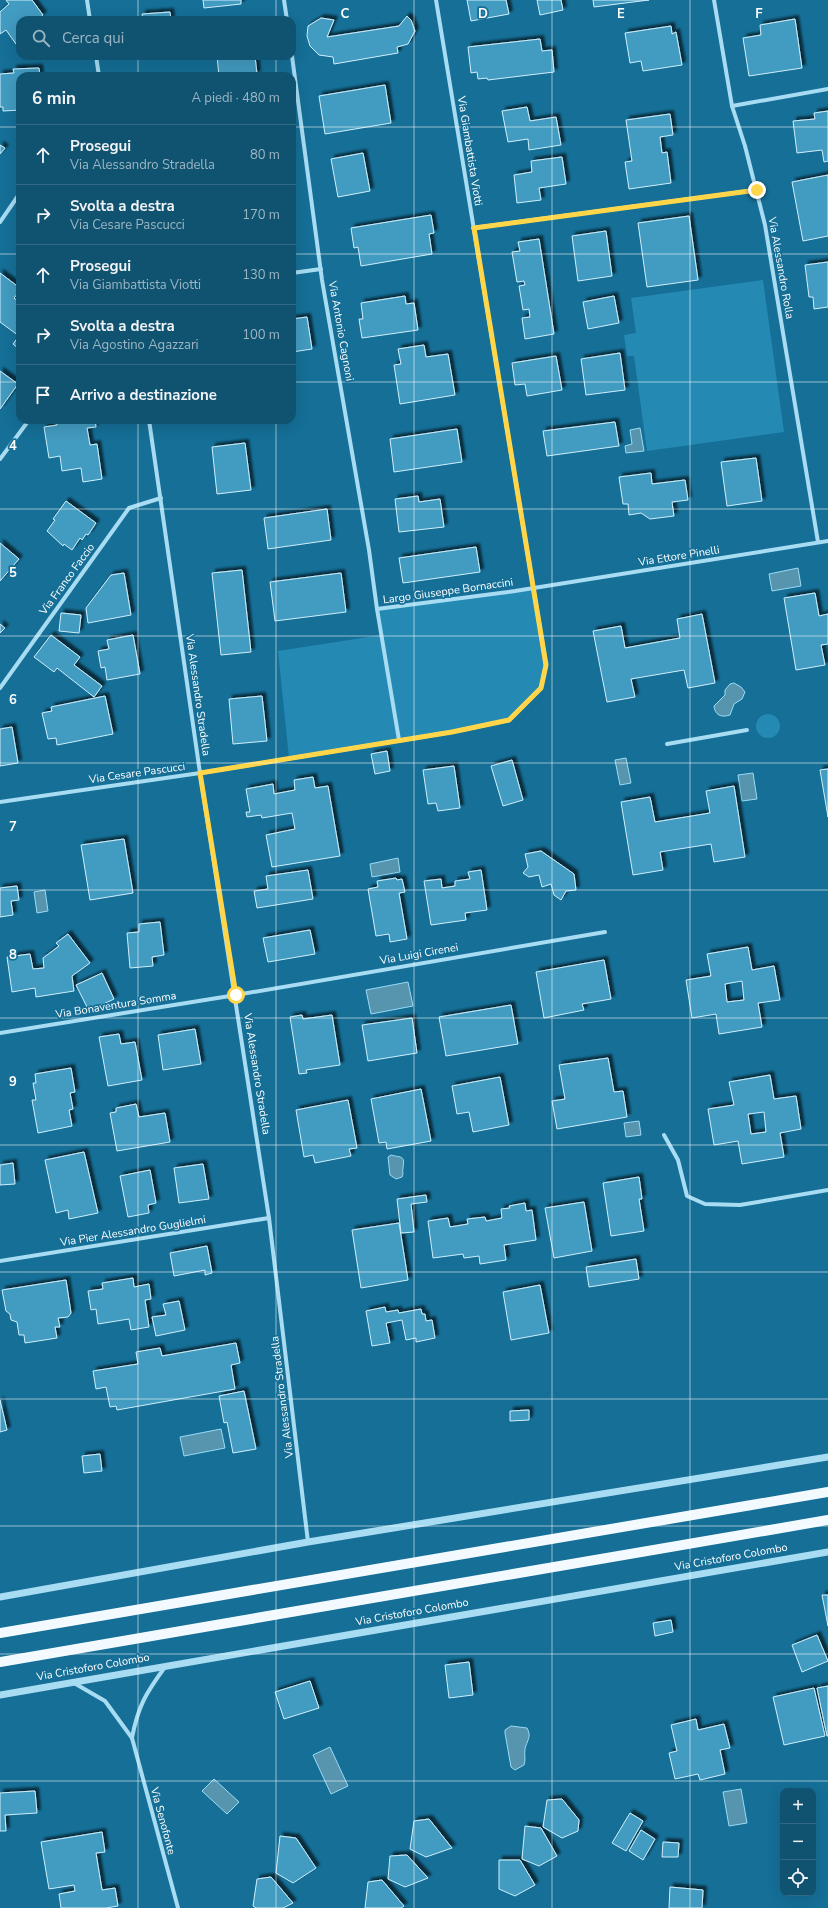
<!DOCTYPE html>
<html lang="it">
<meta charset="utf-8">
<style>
:root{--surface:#105371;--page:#195976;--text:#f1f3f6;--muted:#9cb6c3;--line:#306984}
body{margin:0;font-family:"Nunito Sans",sans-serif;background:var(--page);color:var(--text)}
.controls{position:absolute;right:12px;bottom:12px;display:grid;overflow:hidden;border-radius:8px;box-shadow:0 4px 16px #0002}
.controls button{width:36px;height:36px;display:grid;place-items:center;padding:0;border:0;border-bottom:1px solid var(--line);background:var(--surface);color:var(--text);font:20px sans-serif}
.stop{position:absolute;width:12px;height:12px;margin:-9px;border:3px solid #ffd54a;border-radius:50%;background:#fff}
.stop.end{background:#ffd54a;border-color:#fff;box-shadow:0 1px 4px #0008}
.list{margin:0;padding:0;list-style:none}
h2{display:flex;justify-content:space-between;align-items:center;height:52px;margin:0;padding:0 16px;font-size:17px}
h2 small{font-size:13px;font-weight:400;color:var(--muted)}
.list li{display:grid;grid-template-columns:26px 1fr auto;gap:12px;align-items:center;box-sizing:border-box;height:60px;padding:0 16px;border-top:1px solid var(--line)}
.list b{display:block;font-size:15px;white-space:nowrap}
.list p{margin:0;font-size:13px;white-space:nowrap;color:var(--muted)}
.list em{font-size:13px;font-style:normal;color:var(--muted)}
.icon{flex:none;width:22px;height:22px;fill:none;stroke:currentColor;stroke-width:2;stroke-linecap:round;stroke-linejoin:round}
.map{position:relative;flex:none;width:828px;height:1908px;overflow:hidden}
.search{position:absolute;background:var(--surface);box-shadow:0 4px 16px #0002;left:16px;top:16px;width:280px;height:44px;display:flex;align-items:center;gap:10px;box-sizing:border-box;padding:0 14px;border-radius:12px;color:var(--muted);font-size:15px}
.panel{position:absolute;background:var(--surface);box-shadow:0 4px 16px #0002;left:16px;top:72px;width:280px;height:352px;border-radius:12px}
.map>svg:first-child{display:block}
.green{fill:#248ab4}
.water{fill:#5795af;stroke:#99dbf5}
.building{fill:#429bc0;stroke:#cfeffc;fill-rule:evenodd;filter:url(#shadow)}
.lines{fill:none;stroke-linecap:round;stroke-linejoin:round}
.minor{stroke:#a7dcf2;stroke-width:4}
.tertiary{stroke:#a7dcf2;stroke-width:7}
.primary{stroke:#f2faff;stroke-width:10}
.route{stroke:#ffd54a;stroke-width:5}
.grid{fill:none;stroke:#fff;stroke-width:1;stroke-opacity:0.55}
.labels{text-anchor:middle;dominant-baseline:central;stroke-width:3.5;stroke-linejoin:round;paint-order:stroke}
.street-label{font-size:11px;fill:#fff;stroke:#156f97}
.grid-label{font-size:13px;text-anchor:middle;font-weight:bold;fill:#fff;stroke:#156f97;stroke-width:3.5;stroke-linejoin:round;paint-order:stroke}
</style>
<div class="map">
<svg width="828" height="1908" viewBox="0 0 828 1908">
<defs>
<filter id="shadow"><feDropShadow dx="3.5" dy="-3.5" stdDeviation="1" flood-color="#0009"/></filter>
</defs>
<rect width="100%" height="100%" fill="#156f97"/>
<!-- green -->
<g class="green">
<path d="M763 280 784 432 647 451 634 356H627L624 335 636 333 631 298Z"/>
<path d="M534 588 546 665 541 688 509 720 289 758 278 651 381 635 377 609Z"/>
<circle cx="768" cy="726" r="12"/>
</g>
<!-- water -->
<g class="water">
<path d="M640 428 644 451 626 453 625 446 632 444 630 430Z"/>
<path d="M798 568 801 586 772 591 769 574Z"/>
<path d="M734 683 741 687 745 692 742 699 734 704 730 715C721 718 715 715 714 706L725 695V690L730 684Z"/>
<path d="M626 758 631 783 620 785 615 760Z"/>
<path d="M753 773 757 799 742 801 738 775Z"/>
<path d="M398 858 400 872 372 877 370 864Z"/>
<path d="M45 890 48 911 37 913 34 892Z"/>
<path d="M408 982 413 1006 371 1014 366 990Z"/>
<path d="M639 1121 641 1135 626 1137 624 1123Z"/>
<path d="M391 1155C402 1158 405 1155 403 1168 402 1172 404 1173 402 1177L396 1179 390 1175 388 1157Z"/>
<path d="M221 1429 225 1448 184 1456 180 1437Z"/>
<path d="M511 1726 527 1728C532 1737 527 1740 525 1749 524 1754 526 1760 524 1765L515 1770 511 1767 505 1733V1730Z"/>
<path d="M330 1747 348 1786 331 1794 313 1755Z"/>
<path d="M214 1779 239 1802 227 1814 202 1791Z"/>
<path d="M741 1789 747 1823 729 1826 723 1792Z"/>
</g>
<!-- building -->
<g class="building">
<path d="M6 0H32L43 15 39 18 40 20H20V42L16 44 6 30 0 34V12L9 4Z"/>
<path d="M203 0H241V4L204 8Z"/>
<path d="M467 0H506L509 14 471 21Z"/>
<path d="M537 0H561L563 10 540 15Z"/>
<path d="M593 0H649L594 7Z"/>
<path d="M170 12 171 20H143L142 14Z"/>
<path d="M407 16 411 20 415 31 408 44 397 47 398 53 334 64 333 57 319 55 310 46 307 36 308 26 321 18 334 20 327 37 399 26Z"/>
<path d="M795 19 802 68 749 76 743 38 761 35 760 25Z"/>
<path d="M671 26 672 34 676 32 682 65 643 71 641 61 630 63 625 33Z"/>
<path d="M540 39 542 51 552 50 554 72 488 80 487 78 478 79 477 72 471 73 468 47Z"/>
<path d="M217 56H255L257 74 252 76H219Z"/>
<path d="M39 68 40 76H20V110L3 111V107H0V74L14 73 13 69Z"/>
<path d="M385 85 391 123 325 134 319 96Z"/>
<path d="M527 107 530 121 556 117 561 145 529 150 528 139 508 142 502 111Z"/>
<path d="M828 111V161L824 162 822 150 797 153 793 121 815 119 814 113Z"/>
<path d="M670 114 673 135 660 137 662 153 667 152 671 183 629 189 625 162 632 161 626 120Z"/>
<path d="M0 145 5 148 0 154Z"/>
<path d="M363 153 370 191 338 197 331 159Z"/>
<path d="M562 157 566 184 539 188 541 200 517 203 514 175 532 172 531 161Z"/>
<path d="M828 175V236L803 241 792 182Z"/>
<path d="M431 215 434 233 429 234 432 254 361 266 358 247 354 248 351 228Z"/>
<path d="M689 216 698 280 647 287 638 223Z"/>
<path d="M606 231 612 276 578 281 572 236Z"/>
<path d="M539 239 554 334 525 339 522 318 530 317 529 309 523 310 519 286 525 285 524 281 517 282 512 252 520 251 518 242Z"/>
<path d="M828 262V307L814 309 813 297H809L805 265Z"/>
<path d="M0 273 20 288V291L14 298 20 303V350L13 344 19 336 0 322Z"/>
<path d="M405 296 406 304 414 303 418 330 362 338 359 319H363L361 303Z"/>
<path d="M614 296 619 323 588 329 583 302Z"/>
<path d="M307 317 312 349 292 352V319Z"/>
<path d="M424 345 426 357 448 354 455 395 400 404 394 365 401 364 398 349Z"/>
<path d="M620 353 625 390 586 395 581 359Z"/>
<path d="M556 356 562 390 527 396 525 384 515 385 512 363Z"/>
<path d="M0 371 18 384 0 409Z"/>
<path d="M56 420H95L96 427 87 428 90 445 97 444 102 479 83 482 81 468 62 471 60 456 49 458 44 427 57 425Z"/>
<path d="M615 422 619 446 547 456 543 431Z"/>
<path d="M457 429 462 462 394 472 390 439Z"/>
<path d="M245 443 251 490 217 494 212 447Z"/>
<path d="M756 458 762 501 727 506 721 462Z"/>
<path d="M651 473 652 484 685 480 688 500 672 502 674 516 650 519 641 513 629 515 628 504H623L619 477Z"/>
<path d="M418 496 419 502 440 499 444 527 399 532 395 499Z"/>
<path d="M66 501 96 523 88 535 86 534 82 540 80 538 72 550 64 544 63 546 47 531 55 520 53 519Z"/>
<path d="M327 509 331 540 268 549 264 518Z"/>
<path d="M0 543 19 559 0 581Z"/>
<path d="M476 547 480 572 403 583 399 558Z"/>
<path d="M242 570 251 652 221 655 212 573Z"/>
<path d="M124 573 131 615 88 623 86 608 111 575Z"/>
<path d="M341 573 346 612 275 621 270 582Z"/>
<path d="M815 593 819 616 828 614V644L821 645 825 665 796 670 784 598Z"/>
<path d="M61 613 81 615 79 633 59 631Z"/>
<path d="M702 614 715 683 688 688 684 670 631 679 635 697 607 702 593 631 621 626 625 648 680 638 677 619Z"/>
<path d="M0 624 5 628 0 633Z"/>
<path d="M51 635 80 657 74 665 102 686 94 697 57 668 54 672 34 657Z"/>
<path d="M133 635 140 674 107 680 105 667 101 668 98 651 109 649 107 640Z"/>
<path d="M105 696 113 734 57 745 56 738 48 739 42 713 52 711 51 707Z"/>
<path d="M262 696 267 741 233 744 229 699Z"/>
<path d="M12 727 18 763 0 766V729Z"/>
<path d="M387 751 390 771 375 774 371 754Z"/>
<path d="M512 760 523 800 503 806 491 766Z"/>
<path d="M454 766 460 808 438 811 436 803 428 804 423 770Z"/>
<path d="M828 769V817L820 770Z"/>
<path d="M313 777 315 788 328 786 340 856 272 867 266 835 295 829 292 813 262 818 261 815 247 817 246 812H250L246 789 273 784 274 794 295 790 294 780Z"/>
<path d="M734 786 745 857 714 862 711 844 660 852 663 870 633 875 621 802 650 797 655 822 710 813 706 791Z"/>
<path d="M124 839 133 893 90 900 81 845Z"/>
<path d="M541 851 574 874 576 890 566 891 561 900 554 895 551 884 542 887 539 875 529 877 523 873 528 867 525 854Z"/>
<path d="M308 870 313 899 257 908 254 891 268 889 266 876Z"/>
<path d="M481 870 487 910 465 913 466 920 431 925 424 881 441 879 442 888 455 886V881L470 879 468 872Z"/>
<path d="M396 878 397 880 402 879 405 892 399 893 407 939 390 942 389 934 376 936 368 889 378 887 377 881Z"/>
<path d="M17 886 19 900 11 901 13 915 0 917V888Z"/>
<path d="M160 922 164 955 152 957 153 966 130 968 127 933 139 932V924Z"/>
<path d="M310 930 315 954 268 962 263 938Z"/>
<path d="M68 934 90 963 72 976 74 991 36 997 35 988 12 992 7 957 30 954 33 969 44 968 43 958 59 946 56 943Z"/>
<path d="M748 947 752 970 774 966 780 1000 758 1003 762 1027 719 1034 716 1014 692 1018 686 980 711 976 707 954ZM742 981 744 1000 727 1002 725 984Z"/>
<path d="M604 960 611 999 582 1004 584 1010 544 1018 536 972Z"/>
<path d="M102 973 114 999 89 1011 76 985Z"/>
<path d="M511 1005 518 1044 446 1056 439 1017Z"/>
<path d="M302 1015 303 1019 332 1015 340 1065 306 1070 307 1073 299 1074 290 1017Z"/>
<path d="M412 1018 417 1053 368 1061 362 1025Z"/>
<path d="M195 1029 201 1064 163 1070 158 1035Z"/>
<path d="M119 1034 121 1044 135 1042 142 1080 108 1086 99 1037Z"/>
<path d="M608 1058 614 1092 623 1091 627 1117 557 1129 552 1101 565 1099 559 1065Z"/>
<path d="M71 1068 75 1092 70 1093 73 1109 69 1110 72 1126 38 1133 32 1100H36L33 1083H36L35 1074Z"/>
<path d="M770 1075 774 1099 796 1096 801 1129 780 1133 784 1157 742 1164 738 1141 714 1145 708 1109 734 1105 729 1082ZM764 1112 766 1132 751 1134 748 1114Z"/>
<path d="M500 1077 509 1125 473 1132 469 1112 457 1114 452 1086Z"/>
<path d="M421 1089 431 1141 387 1149 386 1142 379 1143 371 1099Z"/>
<path d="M348 1100 357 1148 349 1149 351 1156 315 1163 313 1155 304 1157 296 1110Z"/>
<path d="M136 1104 139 1117 165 1113 170 1142 117 1151 110 1113 116 1112V1108Z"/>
<path d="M84 1152 98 1213 69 1219 68 1210 56 1213 45 1160Z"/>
<path d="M13 1163 15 1184 0 1185V1165Z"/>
<path d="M203 1164 209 1199 179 1203 174 1168Z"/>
<path d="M150 1170 156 1203 148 1205 149 1213 128 1217 120 1176Z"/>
<path d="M639 1177 642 1199H639L644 1231 611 1236 603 1183Z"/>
<path d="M426 1195 427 1202 411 1204 414 1232 401 1233 397 1199Z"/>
<path d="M584 1202 592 1251 554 1258 545 1208Z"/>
<path d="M525 1203 526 1211 532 1210 536 1240 504 1245 506 1260 480 1264 479 1256 464 1258 463 1254 433 1258 428 1221 448 1218 450 1227 468 1224 467 1219 485 1217 486 1221 502 1218 501 1209 510 1208 509 1206Z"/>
<path d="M399 1223 408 1280 361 1288 352 1230Z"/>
<path d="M207 1246 212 1273 205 1275V1270L174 1276 170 1253Z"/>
<path d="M636 1259 639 1279 589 1287 586 1267Z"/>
<path d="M133 1278 134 1287 149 1284 151 1299 145 1300 149 1327 131 1330 129 1319 98 1324 96 1309 91 1310 88 1291 103 1289 102 1283Z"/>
<path d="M66 1280 71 1313 68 1317 58 1318 60 1327H55L57 1338 25 1343 24 1335H19L17 1322 11 1320 10 1314 6 1311 2 1290Z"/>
<path d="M540 1285 549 1333 511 1340 503 1292Z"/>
<path d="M179 1301 185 1330 156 1336 152 1317 166 1315 163 1304Z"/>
<path d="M385 1307 386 1312 398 1310 399 1313 421 1309 422 1314H425L426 1321 432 1320 435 1338 416 1342V1338L406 1340 402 1320 386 1323 390 1343 372 1346 366 1311Z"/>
<path d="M236 1343 240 1363 231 1365 235 1389 117 1410 116 1406 110 1407 106 1387 96 1389 93 1371 138 1364 136 1352 160 1348 162 1356Z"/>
<path d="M244 1391 256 1449 233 1453 227 1422 224 1423 219 1396Z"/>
<path d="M0 1400 7 1430 0 1432Z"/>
<path d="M529 1410V1420L510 1421V1411Z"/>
<path d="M100 1454 102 1471 84 1473 82 1456Z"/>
<path d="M822 1595H828V1626Z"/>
<path d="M671 1620 673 1632 655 1636 653 1623Z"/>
<path d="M817 1635 828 1661 802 1672 792 1645Z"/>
<path d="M469 1662 473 1695 449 1698 445 1665Z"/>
<path d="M310 1681 319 1708 284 1719 275 1692Z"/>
<path d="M828 1686V1736H827L817 1688Z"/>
<path d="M814 1688 825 1736 784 1745 773 1697Z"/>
<path d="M696 1719 698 1730 724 1724 730 1748 720 1750 725 1774 700 1780 698 1774 675 1779 669 1753 677 1751 671 1725Z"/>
<path d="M35 1791 37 1813 5 1815 6 1831H0V1793Z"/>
<path d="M562 1799 579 1820 578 1831 562 1838 543 1827 547 1800Z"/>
<path d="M630 1813 643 1821 626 1851 612 1843Z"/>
<path d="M429 1819 452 1848 426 1857 410 1849 414 1821Z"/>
<path d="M525 1826 541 1828 557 1856 539 1866 522 1859Z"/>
<path d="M641 1830 655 1839 643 1860 629 1851Z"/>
<path d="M102 1832 105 1852 96 1853 102 1890 115 1888 118 1906 106 1908H61L59 1894 75 1891 74 1885 49 1889 41 1842Z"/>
<path d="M280 1836 296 1838 316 1868 293 1883 276 1873Z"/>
<path d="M663 1842 679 1843 678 1857H662Z"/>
<path d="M407 1855 428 1878 405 1887 388 1879 390 1856Z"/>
<path d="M499 1860H520L535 1885 515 1896 499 1889Z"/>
<path d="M271 1877 293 1903 283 1908H256L253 1906 257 1879Z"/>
<path d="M382 1880 404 1906 401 1908H365L368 1882Z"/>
<path d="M670 1887 703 1890 702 1908H669Z"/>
</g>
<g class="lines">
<!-- minor -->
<g class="minor">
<path d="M87 0 90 20"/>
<path d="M284 0 287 20"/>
<path d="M714 0 732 106 745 146 765 225 818 542"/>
<path d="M96 56 99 76"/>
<path d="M292 56 322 280 369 550 377 609 399 740"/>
<path d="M732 106 828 89"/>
<path d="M0 222 20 193"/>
<path d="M473 228 757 190"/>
<path d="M292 273 321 269"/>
<path d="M149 420 200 773 269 1218 308 1542"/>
<path d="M0 459 29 420"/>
<path d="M377 609 515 591 828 541"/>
<path d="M0 688 129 508 161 498"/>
<path d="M667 744 747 730"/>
<path d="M0 802 200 773 452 732 509 720 541 688 546 665 436 0"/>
<path d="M0 1033 236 995 605 932"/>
<path d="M664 1135 678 1160 687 1196 705 1204 740 1205 828 1190"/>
<path d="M0 1261 269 1218"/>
<path d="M74 1683 105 1701 132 1738 178 1908"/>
<path d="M132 1738C138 1706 146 1693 165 1667"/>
</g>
<!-- tertiary -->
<g class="tertiary">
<path d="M0 1597 308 1542 828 1457"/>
<path d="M0 1695 828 1552"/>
</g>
<!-- primary -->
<g class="primary">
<path d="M0 1633 828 1492"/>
<path d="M0 1662 828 1520"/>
</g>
</g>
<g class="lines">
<!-- route -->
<path class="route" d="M236 995 200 773 452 732 509 720 541 688 546 665 474 228 757 190"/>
</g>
<!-- grid -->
<path class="grid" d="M138 0V20M276 0V20M414 0V1908M552 0V1908M690 0V1908M138 56V76M276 56V76M0 127H20M292 127H828M0 254H20M292 254H828M0 382H20M292 382H828M138 420V1908M276 420V1908M0 509H828M0 636H828M0 763H828M0 890H828M0 1018H828M0 1145H828M0 1272H828M0 1399H828M0 1526H828M0 1654H828M0 1781H828"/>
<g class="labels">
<!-- street labels -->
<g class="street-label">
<text transform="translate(470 151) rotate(81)">Via Giambattista Viotti</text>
<text transform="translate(781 268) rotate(80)">Via Alessandro Rolla</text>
<text transform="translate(341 331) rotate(80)">Via Antonio Cagnoni</text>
<text transform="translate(679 556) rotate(-9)">Via Ettore Pinelli</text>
<text transform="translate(67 579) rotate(-54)">Via Franco Faccio</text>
<text transform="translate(448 591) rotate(-8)">Largo Giuseppe Bornaccini</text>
<text transform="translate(198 695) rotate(82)">Via Alessandro Stradella</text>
<text transform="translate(137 773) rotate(-8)">Via Cesare Pascucci</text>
<text transform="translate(419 954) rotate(-10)">Via Luigi Cirenei</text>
<text transform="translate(116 1005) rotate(-9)">Via Bonaventura Somma</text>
<text transform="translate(257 1074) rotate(81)">Via Alessandro Stradella</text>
<text transform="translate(133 1231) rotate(-9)">Via Pier Alessandro Guglielmi</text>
<text transform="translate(282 1397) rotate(-97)">Via Alessandro Stradella</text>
<text transform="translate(731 1557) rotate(-10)">Via Cristoforo Colombo</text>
<text transform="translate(412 1612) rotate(-10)">Via Cristoforo Colombo</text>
<text transform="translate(93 1667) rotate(-10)">Via Cristoforo Colombo</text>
<text transform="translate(163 1821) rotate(75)">Via Senofonte</text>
</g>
</g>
<g class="grid-label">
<text x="345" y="18">C</text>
<text x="483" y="18">D</text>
<text x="621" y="18">E</text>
<text x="759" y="18">F</text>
<text x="13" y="450">4</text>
<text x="13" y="577">5</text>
<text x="13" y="704">6</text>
<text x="13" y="831">7</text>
<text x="13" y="959">8</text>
<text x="13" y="1086">9</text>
</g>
</svg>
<div class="controls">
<button>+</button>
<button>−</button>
<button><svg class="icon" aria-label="locate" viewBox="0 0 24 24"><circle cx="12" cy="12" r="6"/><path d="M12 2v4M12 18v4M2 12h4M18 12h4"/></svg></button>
</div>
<div class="stop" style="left:236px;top:995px"></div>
<div class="stop end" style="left:757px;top:190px"></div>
<div class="search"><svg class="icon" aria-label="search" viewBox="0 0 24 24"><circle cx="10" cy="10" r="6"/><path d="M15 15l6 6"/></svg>Cerca qui</div>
<section class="panel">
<h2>6 min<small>A piedi · 480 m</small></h2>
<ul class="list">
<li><svg class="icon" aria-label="ahead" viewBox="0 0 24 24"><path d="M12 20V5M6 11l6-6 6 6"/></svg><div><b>Prosegui</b><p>Via Alessandro Stradella</p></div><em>80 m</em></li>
<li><svg class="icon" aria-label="right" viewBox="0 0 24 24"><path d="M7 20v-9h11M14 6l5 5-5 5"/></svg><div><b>Svolta a destra</b><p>Via Cesare Pascucci</p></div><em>170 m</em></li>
<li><svg class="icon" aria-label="ahead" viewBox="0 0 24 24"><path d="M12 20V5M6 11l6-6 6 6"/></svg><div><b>Prosegui</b><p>Via Giambattista Viotti</p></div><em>130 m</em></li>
<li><svg class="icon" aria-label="right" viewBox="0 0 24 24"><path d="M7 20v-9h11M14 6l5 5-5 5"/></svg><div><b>Svolta a destra</b><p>Via Agostino Agazzari</p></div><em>100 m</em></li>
<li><svg class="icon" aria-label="arrive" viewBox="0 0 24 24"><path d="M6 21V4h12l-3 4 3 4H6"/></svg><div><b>Arrivo a destinazione</b></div></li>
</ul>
</section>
</div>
